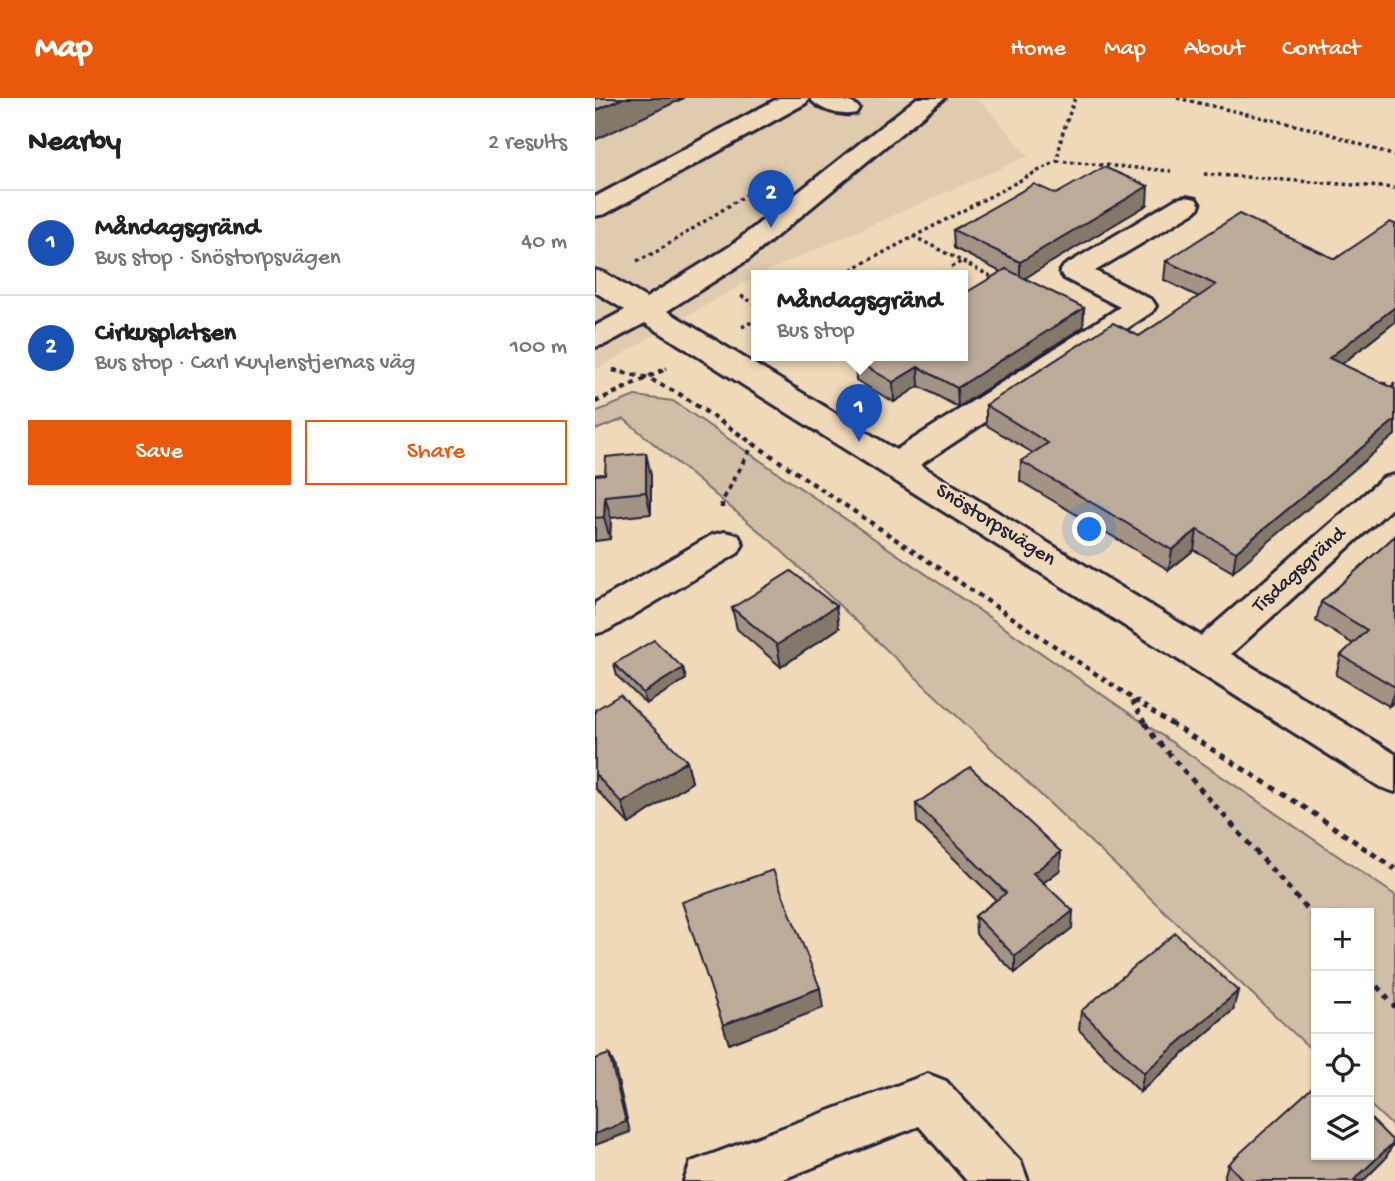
<!DOCTYPE html>
<meta charset="utf-8">
<style>
:root{--surface:#fff;--page:#f6f6f6;--text:#222;--muted:#767676;--line:#e0e0e0;--accent:#ea580c}
body{margin:0;font-family:"Gochi Hand",sans-serif;background:var(--page);color:var(--text)}
.controls{position:absolute;right:21px;bottom:21px;display:grid;overflow:hidden;border-radius:0px;box-shadow:0 2px 5px #0004}
.controls button{width:63px;height:63px;display:grid;place-items:center;padding:0;border:0;border-bottom:2px solid var(--line);background:var(--surface);color:var(--text);font:35px sans-serif}
.you{position:absolute;left:495px;top:432px;width:24px;height:24px;margin:-18px;border:5px solid #fff;border-radius:50%;background:#1a73e8;box-shadow:0 0 0 10px #1a73e833}
.badge{display:grid;place-items:center;width:46px;height:46px;border-radius:50%;background:var(--accent);color:#fff;font-size:23px;font-weight:700}
.pin{position:absolute;translate:-50% -58px;filter:drop-shadow(0 2px 4px #0008)}
.pin::after{content:'';position:absolute;top:37px;width:24px;height:21px;background:inherit;clip-path:polygon(0 0,100% 0,50% 100%)}
.popup{position:absolute;left:156px;top:172px;width:217px;height:91px;box-sizing:border-box;display:grid;place-content:center;border-radius:0px;background:var(--surface);filter:drop-shadow(0 2px 5px #0005);font-size:23px;white-space:nowrap;color:var(--muted)}
.popup b{font-size:26px;color:var(--text)}
.popup::after{content:'';position:absolute;left:50%;top:100%;margin-left:-14px;border:14px solid transparent;border-top-color:var(--surface)}
.list{margin:0;padding:0;list-style:none}
h2{display:flex;justify-content:space-between;align-items:center;height:91px;margin:0;padding:0 28px;font-size:30px}
h2 small{font-size:23px;font-weight:400;color:var(--muted)}
.list li{display:grid;grid-template-columns:46px 1fr auto;gap:21px;align-items:center;box-sizing:border-box;height:105px;padding:0 28px;border-top:2px solid var(--line)}
.list b{display:block;font-size:26px;white-space:nowrap}
.list p{margin:0;font-size:23px;white-space:nowrap;color:var(--muted)}
.list em{font-size:23px;font-style:normal;color:var(--muted)}
.actions{display:flex;gap:14px;padding:21px 28px}
.actions a{flex:1;padding:16px 0;border:2px solid var(--accent);border-radius:0px;text-align:center;font-size:24px;color:var(--accent)}
.actions .main{background:var(--accent);color:#fff}
.icon{flex:none;width:38px;height:38px;fill:none;stroke:currentColor;stroke-width:2;stroke-linecap:round;stroke-linejoin:round}
.map{position:relative;flex:none;width:800px;height:1083px;overflow:hidden}
header{display:flex;align-items:center;gap:42px;box-sizing:border-box;height:98px;padding:0 35px;background:var(--accent);color:#fff}
header strong{font-size:33px}
nav{display:flex;gap:38px;margin-inline-start:auto;font-size:24px}
main{display:flex}
aside{flex:1;background:var(--surface)}
.map>svg:first-child{display:block}
.built{fill:#e0cbaf}
.green{fill:#d1bea6;stroke:#7a7070;stroke-width:2}
.lines{fill:none;stroke-linecap:round;stroke-linejoin:round}
.minor-casing{stroke:#22223b;stroke-width:6}
.path-far2{stroke:#22223b;stroke-width:3.5;stroke-dasharray:3.5 3.5;stroke-linecap:butt}
.path-far1{stroke:#22223b;stroke-width:4.5;stroke-dasharray:5 5;stroke-linecap:butt}
.path{stroke:#22223b;stroke-width:5;stroke-dasharray:6 6;stroke-linecap:butt}
.minor{fill:#efd9b8;fill-rule:evenodd}
.wall{fill:#a29384;stroke:#22223b;stroke-width:2}
.shaded-wall{fill:#84786b;stroke:#22223b;stroke-width:2}
.building{fill:#bcab99;stroke:#22223b;stroke-width:2}
.labels{text-anchor:middle;dominant-baseline:central;stroke-width:5;stroke-linejoin:round;paint-order:stroke}
.street-label{font-size:21px;fill:#22223b;stroke:#efd9b8}
</style>
<header>
<strong>Map</strong>
<nav><a>Home</a><a>Map</a><a>About</a><a>Contact</a></nav>
</header>
<main>
<aside>
<h2>Nearby<small>2 results</small></h2>
<ul class="list">
<li><span class="badge" style="background:#1a4fb4">1</span><div><b>Måndagsgränd</b><p>Bus stop · Snöstorpsvägen</p></div><em>40 m</em></li>
<li><span class="badge" style="background:#1a4fb4">2</span><div><b>Cirkusplatsen</b><p>Bus stop · Carl Kuylenstjernas väg</p></div><em>100 m</em></li>
</ul>
<div class="actions"><a class="main">Save</a><a>Share</a></div>
</aside>
<div class="map">
<svg width="800" height="1083" viewBox="0 0 800 1083">
<rect width="100%" height="100%" fill="#efd9b8"/>
<filter id="ink" filterUnits="userSpaceOnUse"><feTurbulence type="fractalNoise" baseFrequency=".0143" numOctaves="2"/><feDisplacementMap in="SourceGraphic" scale="14" xChannelSelector="R" yChannelSelector="G"/><feConvolveMatrix kernelMatrix="1 2 1 2 8 2 1 2 1" color-interpolation-filters="sRGB"/></filter>
<g filter="url(#ink)">
<!-- built -->
<path class="built" d="M0 0H376L388 5 433 58 161 178 0 272Z"/>
<!-- green -->
<path class="green" d="M40 298 78 303 800 797V1030L774 1006V815H721V956L176 443 29 321 0 332V314Z"/>
<g class="lines">
<!-- minor casing -->
<g class="minor-casing">
<g id="minor">
<path d="M184 0H214L211 5 10 116 0 118V99Z"/>
<path d="M215 0C231 0 254 0 264 10L261 15C247 19 223 12 215 0Z"/>
<path d="M322 0H349L154 161 72 213 301 352 525 209 469 180 465 174 469 168 581 101 591 99 601 101 605 107 601 113 500 173 557 202 561 208 557 214 325 367 606 538 788 380 800 377V407L636 556 800 656V694L785 689 50 225 11 246 0 249V228L30 212 0 194V172L10 175 51 200 134 149Z"/>
<path d="M130 434 143 437 148 446 143 455 13 532 0 536V505L117 437Z"/>
<path d="M333 976 351 983 426 1064 433 1083H372L324 1028 183 1083H89L96 1064Z"/>
</g>
</g>
<!-- path-far2 -->
<g class="path-far2">
<path d="M582 0 726 33 800 58"/>
<path d="M462 63 576 73"/>
<path d="M609 76 800 90"/>
<path d="M318 138 401 181"/>
<path d="M42 163 61 154 151 97"/>
<path d="M356 169 366 164"/>
<path d="M244 178 462 63 467 37 480 0"/>
<path d="M146 198 161 206"/>
<path d="M147 229 161 222"/>
<path d="M18 272 25 274"/>
<path d="M65 274 72 270"/>
</g>
<!-- path-far1 -->
<g class="path-far1">
<path d="M18 272 53 280 86 297 577 627"/>
<path d="M787 286 800 287"/>
<path d="M0 304 68 272"/>
<path d="M127 410V403L158 346"/>
<path d="M537 603 551 627"/>
</g>
<!-- path -->
<g class="path">
<path d="M550 625 559 639 721 821"/>
<path d="M575 625 712 711 800 771"/>
<path d="M774 879 800 909"/>
</g>
<!-- minor -->
<use href="#minor" class="minor"/>
</g>
<!-- wall -->
<g class="wall">
<path d="M461 96 552 107 429 180 489 210 488 229 363 309 324 288 299 304 261 282 260 262 406 174 359 150 358 132Z"/>
<path d="M571 163 800 224 747 266 638 474 599 452 574 472 425 383 426 363 438 355 391 327V307L544 238 604 199 569 182Z"/>
<path d="M10 376 56 377V416L16 420 15 441 0 443V377Z"/>
<path d="M800 438V603L794 608 741 577 746 557 758 546 721 523 726 504Z"/>
<path d="M137 510 244 530 186 569 142 531Z"/>
<path d="M19 566 88 570 91 581 51 606 22 578Z"/>
<path d="M0 612 92 663 97 684 34 726 0 690Z"/>
<path d="M321 706 465 772 448 785 477 830 420 875 381 836 380 818 401 802 322 724Z"/>
<path d="M638 912 545 994 484 932 486 913Z"/>
<path d="M799 1044 790 1061 768 1083H628L633 1066Z"/>
</g>
<!-- shaded-wall -->
<g class="shaded-wall">
<path d="M28 0H89L0 42V13Z"/>
<path d="M553 88 552 107 425 183V164Z"/>
<path d="M800 209V224L730 279 734 260Z"/>
<path d="M489 210 488 229 363 309 362 290Z"/>
<path d="M323 269 324 288 299 304 298 284Z"/>
<path d="M800 322V337L638 474 641 454Z"/>
<path d="M51 355 56 377V416L51 394Z"/>
<path d="M10 398 16 420 15 441 9 419Z"/>
<path d="M602 432 599 452 574 472 577 452Z"/>
<path d="M241 508 244 530 186 569 182 547Z"/>
<path d="M88 570 91 581 51 606 48 595Z"/>
<path d="M800 591V603L794 608Z"/>
<path d="M92 663 97 684 34 726 27 705Z"/>
<path d="M466 754 465 772 437 793 438 775Z"/>
<path d="M478 813 477 830 420 875V858Z"/>
<path d="M225 890 228 910 134 946 128 927Z"/>
<path d="M643 893 638 912 545 994 549 975Z"/>
<path d="M14 956 19 966 35 1034 0 1047V1036Z"/>
<path d="M799 1044 790 1061 768 1083H758Z"/>
</g>
<!-- building -->
<g class="building">
<path d="M0 0H28L0 13Z"/>
<path d="M509 69 553 88 425 164 358 132 439 86 461 96Z"/>
<path d="M644 116 740 161 795 124 800 126V209L734 260 800 291V322L641 454 602 432 577 452 426 363 453 345 391 307 518 225 544 238 621 187 571 163Z"/>
<path d="M411 171 489 210 362 290 323 269 298 284 260 262 267 258H367V197Z"/>
<path d="M51 355V394L10 398 9 419 0 420V377L10 376 11 359Z"/>
<path d="M800 438V589L746 557 772 532 726 504Z"/>
<path d="M196 473 241 508 182 547 137 510Z"/>
<path d="M59 542 88 570 48 595 19 566Z"/>
<path d="M25 597 92 663 27 705 0 676V612Z"/>
<path d="M375 669 466 754 438 775 478 813 420 858 380 818 411 795 321 706Z"/>
<path d="M178 772 225 890 128 927 87 804Z"/>
<path d="M580 835 643 893 549 975 486 913Z"/>
<path d="M14 956 31 1024 0 1036V961Z"/>
<path d="M721 986V1057H774V1019L799 1044 758 1083H649L633 1066Z"/>
</g>
</g>
<g class="labels">
<!-- street labels -->
<g class="street-label">
<text transform="translate(400 428) rotate(32)">Snöstorpsvägen</text>
<text transform="translate(705 473) rotate(-42)">Tisdagsgränd</text>
</g>
</g>
</svg>
<div class="controls">
<button>+</button>
<button>−</button>
<button><svg class="icon" aria-label="locate" viewBox="0 0 24 24"><circle cx="12" cy="12" r="6"/><path d="M12 2v4M12 18v4M2 12h4M18 12h4"/></svg></button>
<button><svg class="icon" aria-label="layers" viewBox="0 0 24 24"><path d="M12 4l9 5-9 5-9-5zM3 14l9 5 9-5"/></svg></button>
</div>
<div class="you"></div>
<div class="pin badge" style="left:264px;top:344px;background:#1a4fb4">1</div>
<div class="popup"><b>Måndagsgränd</b>Bus stop</div>
<div class="pin badge" style="left:176px;top:130px;background:#1a4fb4">2</div>
</div>
</main>
